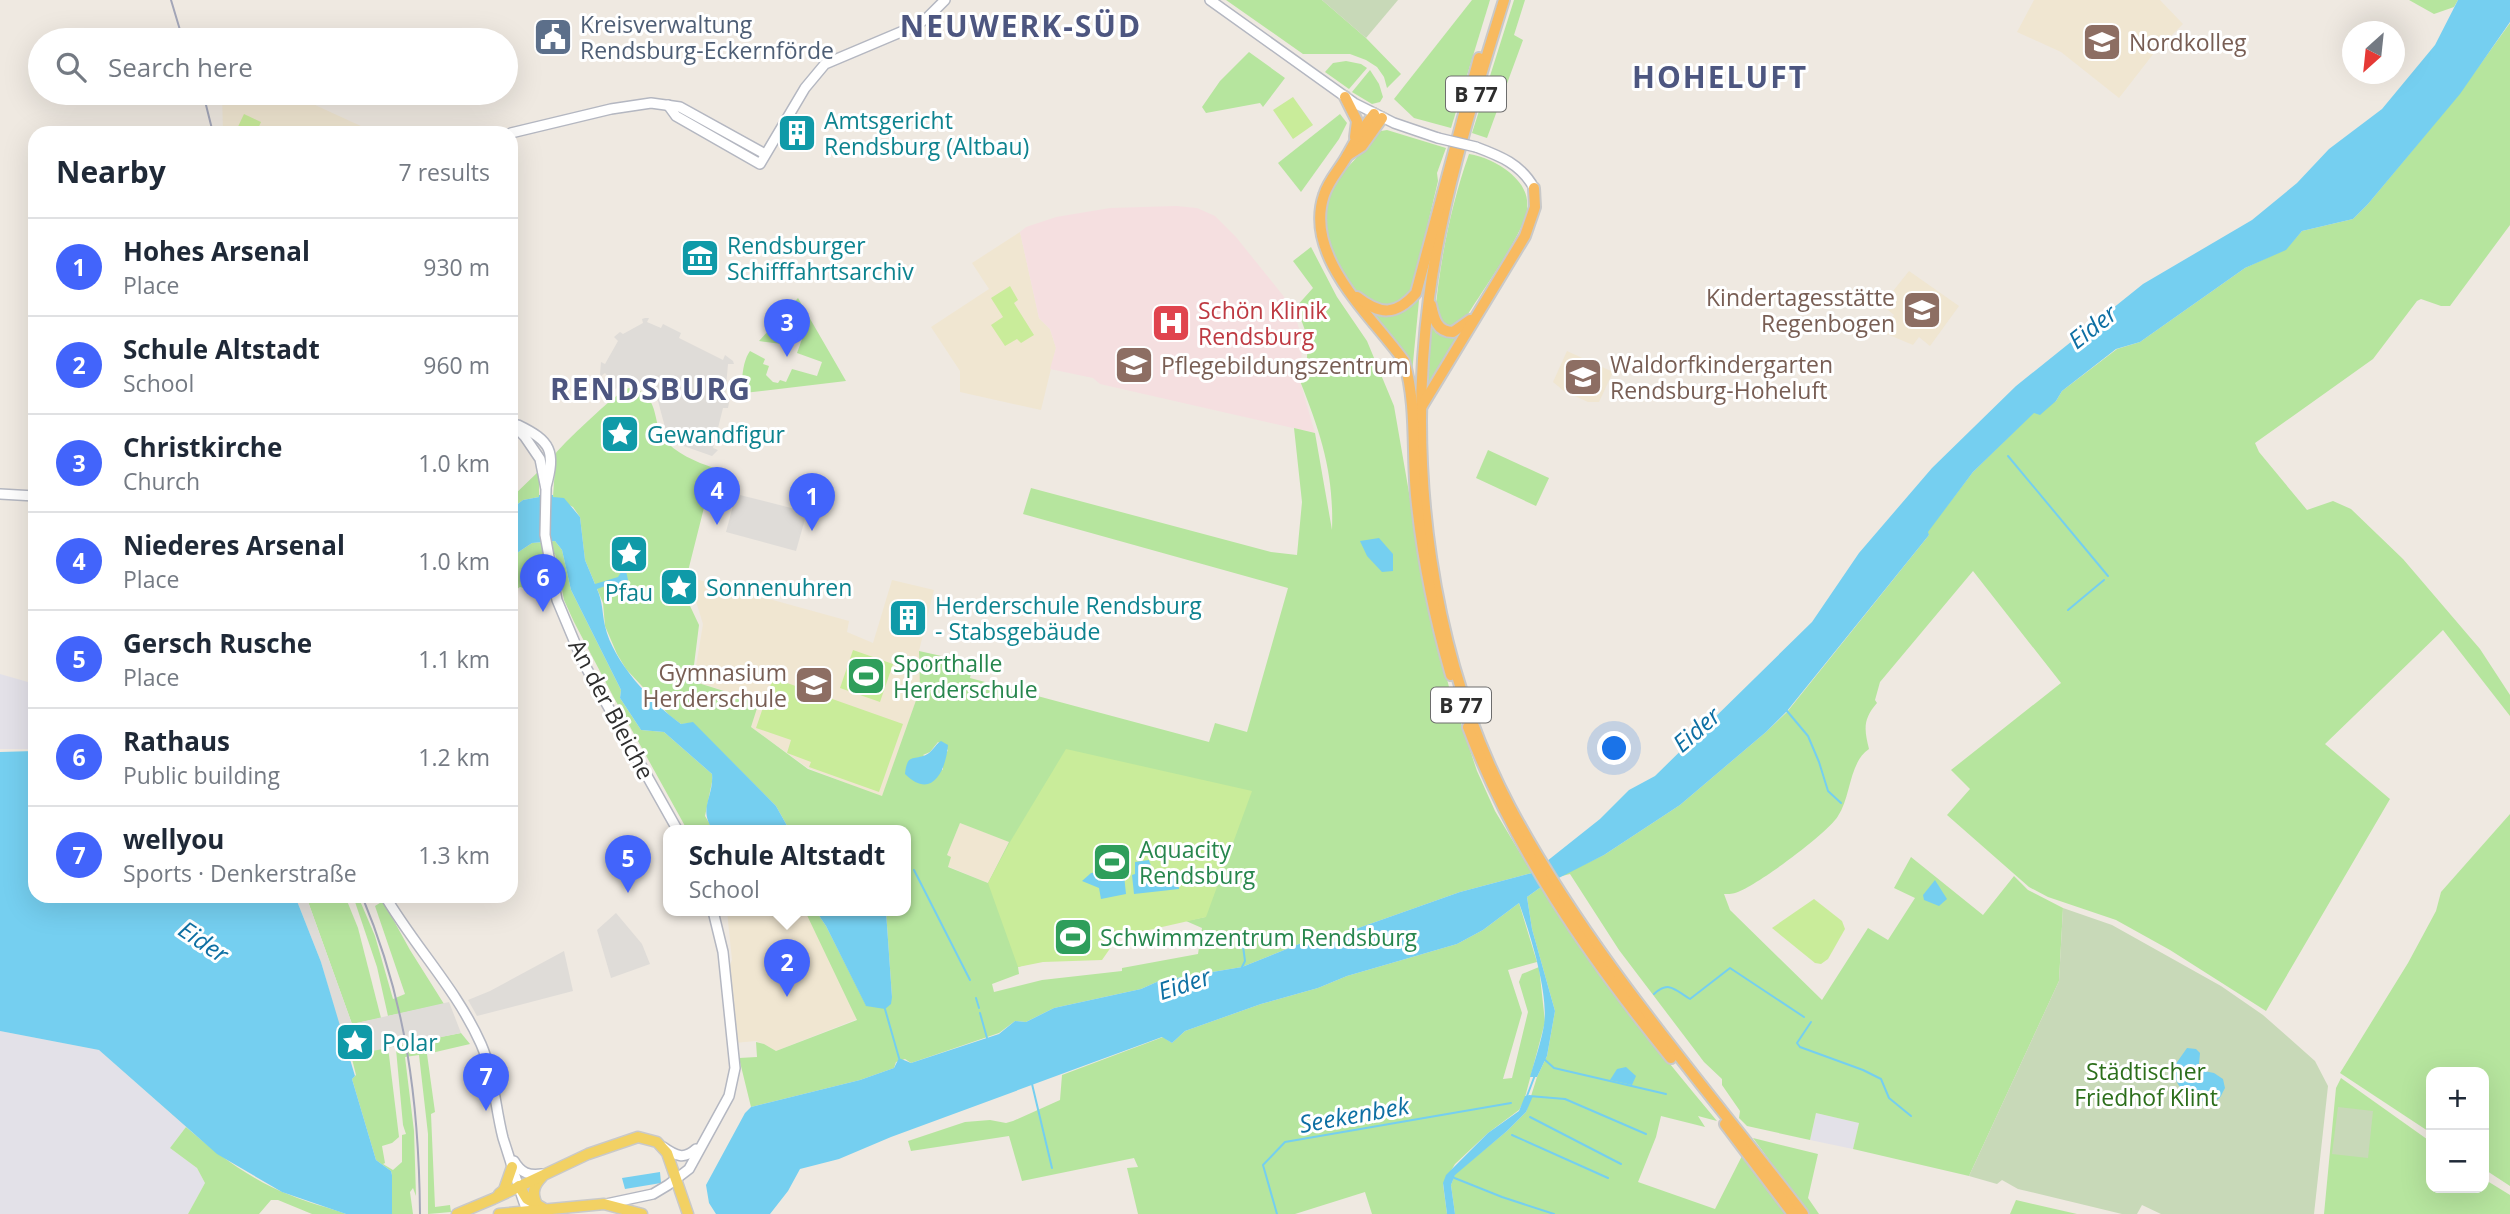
<!DOCTYPE html>
<meta charset="utf-8">
<style>
:root{--surface:#fff;--page:#f6f6f7;--text:#1f2937;--muted:#747a83;--line:#e0e1e3;--accent:#4264fb}
body{margin:0;font-family:"Open Sans",sans-serif;background:var(--page);color:var(--text)}
.controls{position:absolute;right:21px;bottom:21px;display:grid;overflow:hidden;border-radius:14px;box-shadow:0 7px 28px #0002}
.controls button{width:63px;height:63px;display:grid;place-items:center;padding:0;border:0;border-bottom:2px solid var(--line);background:var(--surface);color:var(--text);font:35px sans-serif}
.compass{position:absolute;left:2342px;top:21px;width:63px;height:63px;border-radius:50%;background:var(--surface);box-shadow:0 7px 28px #0002;rotate:207deg}
.you{position:absolute;left:1615px;top:749px;width:24px;height:24px;margin:-18px;border:5px solid #fff;border-radius:50%;background:#1a73e8;box-shadow:0 0 0 10px #1a73e833}
.badge{display:grid;place-items:center;width:46px;height:46px;border-radius:50%;background:var(--accent);color:#fff;font-size:23px;font-weight:700}
.pin{position:absolute;translate:-50% -58px;filter:drop-shadow(0 2px 4px #0008)}
.pin::after{content:'';position:absolute;top:37px;width:24px;height:21px;background:inherit;clip-path:polygon(0 0,100% 0,50% 100%)}
.popup{position:absolute;left:663px;top:825px;width:248px;height:91px;box-sizing:border-box;display:grid;place-content:center;border-radius:14px;background:var(--surface);filter:drop-shadow(0 2px 5px #0005);font-size:23px;white-space:nowrap;color:var(--muted)}
.popup b{font-size:26px;color:var(--text)}
.popup::after{content:'';position:absolute;left:50%;top:100%;margin-left:-14px;border:14px solid transparent;border-top-color:var(--surface)}
.list{margin:0;padding:0;list-style:none}
h2{display:flex;justify-content:space-between;align-items:center;height:91px;margin:0;padding:0 28px;font-size:30px}
h2 small{font-size:23px;font-weight:400;color:var(--muted)}
.list li{display:grid;grid-template-columns:46px 1fr auto;gap:21px;align-items:center;box-sizing:border-box;height:98px;padding:0 28px;border-top:2px solid var(--line)}
.list b{display:block;font-size:26px;white-space:nowrap}
.list p{margin:0;font-size:23px;white-space:nowrap;color:var(--muted)}
.list em{font-size:23px;font-style:normal;color:var(--muted)}
.icon{flex:none;width:38px;height:38px;fill:none;stroke:currentColor;stroke-width:2;stroke-linecap:round;stroke-linejoin:round}
.map{position:relative;flex:none;width:2510px;height:1214px;overflow:hidden}
.search{position:absolute;background:var(--surface);box-shadow:0 7px 28px #0002;left:28px;top:28px;width:490px;height:77px;display:flex;align-items:center;gap:18px;box-sizing:border-box;padding:0 24px;border-radius:38px;color:var(--muted);font-size:26px}
.panel{position:absolute;background:var(--surface);box-shadow:0 7px 28px #0002;left:28px;top:126px;width:490px;height:777px;border-radius:21px}
.map>svg:first-child{display:block}
.industrial{fill:#e3e1e8}
.education{fill:#f0e6d1}
.medical{fill:#f5dfe0}
.green{fill:#b6e59e;fill-rule:evenodd}
.cemetery{fill:#c8d9b8}
.pitch{fill:#c9ec9a}
.plaza{fill:#dfdcd8}
.water{fill:#75cff0}
.lines{fill:none;stroke-linecap:round;stroke-linejoin:round}
.stream{stroke:#75cff0;stroke-width:2}
.secondary-casing{stroke:#b4b7c1;stroke-width:12}
.primary-casing{stroke:#c9c9c9;stroke-width:13}
.trunk-casing{stroke:#c9c9c9;stroke-width:14}
.secondary{stroke:#fff;stroke-width:9}
.primary{stroke:#f2d163;stroke-width:10}
.trunk{stroke:#f8ba60;stroke-width:10}
.rail{stroke:#a3a6b8;stroke-width:2}
.secondary-bridge-casing{stroke:#b4b7c1;stroke-width:12;stroke-linecap:butt}
.secondary-bridge{stroke:#fff;stroke-width:9}
.labels{text-anchor:middle;dominant-baseline:central;stroke-width:6;stroke-linejoin:round;paint-order:stroke}
.shield{fill:#fff;stroke:#6d6d6d;stroke-width:2}
.shield-label{font-size:21px;font-weight:bold;fill:#2e2e2e}
.service-label{font-size:23px;fill:#4e5e75;stroke:#fff;text-anchor:start}
.education-label{font-size:23px;fill:#785e54;stroke:#fff;text-anchor:start}
.culture-label{font-size:23px;fill:#0d838f;stroke:#fff;text-anchor:start}
.health-label{font-size:23px;fill:#be3a42;stroke:#fff;text-anchor:start}
.leisure-label{font-size:23px;fill:#27864d;stroke:#fff;text-anchor:start}
.street-label{font-size:23px;fill:#2e2e2e;stroke:#fff}
.park-label{font-size:23px;fill:#2c6e1b;stroke:#fff}
.water-label{font-size:24px;font-style:italic;fill:#0d6fa3;stroke:#fff}
.district-label{font-size:30px;font-weight:bold;letter-spacing:2px;fill:#4d5680;stroke:#fff}
</style>
<div class="map">
<svg width="2510" height="1214" viewBox="0 0 2510 1214">
<rect width="100%" height="100%" fill="#efe9e1"/>
<!-- industrial -->
<g class="industrial">
<path d="M0 674 35 684V749H0Z"/>
<path d="M0 1031 99 1050 186 1127 170 1148 197 1168 205 1183 188 1214H0Z"/>
<path d="M1816 1113 1859 1123 1853 1149 1810 1140Z"/>
</g>
<!-- education -->
<g class="education">
<path d="M2034 0H2160L2183 24 2154 53 2119 98 2061 52 2017 32Z"/>
<path d="M222 93H289L376 133H223Z"/>
<path d="M1020 232 1039 318 1050 329 1056 348 1041 410 960 392V371L931 327 989 289 972 263Z"/>
<path d="M1909 271 1959 306 1930 346 1919 337 1913 345 1882 332 1894 315 1882 305Z"/>
<path d="M1567 351 1613 372 1599 402H1588L1564 391 1553 382Z"/>
<path d="M696 579 849 621 847 632 873 643 892 580 934 590 919 651 920 689 882 797 808 768 751 727 758 702 698 682 695 672 703 624 695 598Z"/>
<path d="M960 823 1010 842 988 883 947 866V855Z"/>
<path d="M727 911 806 912 857 1019 776 1051 764 1044 756 1041 734 1043 726 974 732 960Z"/>
</g>
<!-- medical -->
<path class="medical" d="M1176 206 1197 208 1215 216 1236 237 1293 308 1303 342 1299 378 1315 433 1100 384 1093 378 1050 369 1056 348 1050 329 1039 318 1020 232 1026 227 1056 217 1110 208Z"/>
<!-- green -->
<g class="green">
<path d="M1226 0H1322L1366 38 1401 74 1387 88 1384 77 1377 67 1366 60 1350 54H1303Z"/>
<path d="M1472 0H1490L1451 128 1414 118 1394 99Z"/>
<path d="M1514 0H1525L1514 35 1523 40 1487 138 1472 133Z"/>
<path d="M2409 0H2458L2454 7 2434 14Z"/>
<path d="M2510 23V225L2450 306H2441L2421 299 2417 301 2373 359 2255 443 2259 452 2307 510 2333 501 2351 509 2403 559 2480 649 2510 695V716L2443 630 2325 744 2390 799 2266 1011 2170 950 2116 920 2048 897 2029 887 1947 815 1970 789 1951 770 2061 683 1973 571 1880 682 1875 700 1877 703C1863 719 1864 729 1869 749 1849 762 1851 797 1838 816 1827 834 1755 887 1735 893 1733 894 1726 894 1724 894L1730 910 1822 1000 1868 928 1888 940 1915 898 1894 888 1911 857 1983 915 2014 876 2028 890 2063 908 2059 981 1969 1176 1853 1149 1859 1123 1816 1113 1810 1140 1747 1126 1739 1118 1740 1111 1722 1085V1079L1704 1062 1619 950 1570 874 1558 877 1604 855 1680 805 1766 732 1787 712 1929 535 1927 532 1973 472 2034 412 2056 401 2062 391 2117 349 2140 342 2245 268 2286 249 2302 231 2353 219 2368 204 2459 94Z"/>
<path d="M1249 52 1285 78 1263 107 1260 103 1206 113 1202 107 1220 81Z"/>
<path d="M1346 61 1361 64 1367 68 1349 89 1325 72 1333 63Z"/>
<path d="M1370 70 1379 84 1383 97 1380 102 1372 104 1352 92Z"/>
<path d="M1340 114 1347 123 1339 139 1301 192 1278 163Z"/>
<path d="M1387 130 1446 148 1437 173 1438 181 1411 295 1391 308 1365 301 1350 285 1329 247 1324 223 1327 201 1336 180 1381 131Z"/>
<path d="M1469 154C1483 156 1498 163 1509 172 1521 182 1529 193 1527 210 1523 235 1480 294 1465 319L1458 326 1446 329 1435 314C1440 261 1451 205 1469 154Z"/>
<path d="M1311 247 1337 297 1367 341 1394 406 1429 608 1449 687 1477 771 1495 811 1532 873 1460 892 1347 932 1340 941H1335L1328 946 1304 942 1242 967 1159 981 1141 989 1054 1008 1026 1022 1015 1021 999 1033 911 1063 905 1059 896 1062 894 1068 860 1080 751 1107 739 1058 757 1057 756 1042 764 1044 776 1051 857 1020 805 911H816L826 926 866 1005 892 997 886 911H906V831H790L776 806 693 723 681 724 670 716 626 669 617 654 605 626 603 603 585 560 580 517 573 507 553 497 556 453C565 442 619 390 629 388 634 387 640 390 644 394 658 405 654 424 663 438 675 453 696 462 714 468L683 591 699 625 692 681 759 702 751 727 808 769 882 796 920 689 919 651 973 663 970 678 1209 742 1215 723 1247 732 1288 588 1023 514 1031 488 1271 552 1297 555 1302 502 1294 428 1315 433 1332 530C1334 473 1321 434 1300 381 1312 356 1309 331 1295 308L1313 288 1293 261ZM938 742 948 750 943 760V770L923 755 930 752ZM960 823 1009 842 988 883 948 867 951 857 947 855ZM1208 909 1205 917 1186 921 1202 928 1198 954 1122 968V971L1042 980 994 992 992 984 1019 974 1018 967Z"/>
<path d="M1420 290 1412 373 1365 307 1383 314Z"/>
<path d="M798 298 846 381 744 393C740 383 743 360 750 351L765 359 763 364 769 366 766 375 773 382 778 383 780 380 786 382 792 369 817 376 822 362 797 353 802 339 786 333 782 344 759 341Z"/>
<path d="M1430 322 1436 333C1447 337 1453 335 1463 331L1425 395Z"/>
<path d="M1488 450 1549 478 1536 506 1476 478Z"/>
<path d="M539 471V497L523 500 511 509V498Z"/>
<path d="M555 541 562 550 571 590 621 690 620 698 641 730 664 732 712 774V782L705 816 714 831H692L685 826 613 696 574 622 564 600 555 554 543 558 546 577 541 576 524 588 520 587 511 593V557L532 543Z"/>
<path d="M2510 814V1186L2484 1169V1072H2431V1133L2340 1073 2408 963 2436 911 2441 892Z"/>
<path d="M1541 887C1594 969 1654 1046 1717 1121L1698 1116 1705 1127 1661 1116 1656 1137 1638 1182 1715 1209 1743 1154 1787 1214H1455L1451 1185 1455 1174 1507 1131 1526 1112 1537 1077 1547 1056 1555 1011 1532 929 1527 897Z"/>
<path d="M306 896H345L358 928 381 1018 352 1024Z"/>
<path d="M353 896H358L375 936 393 999 405 994 375 906 383 901 410 950 444 1004 388 1016 377 967Z"/>
<path d="M1519 903 1537 962 1508 970 1522 1013 1503 1079 1512 1078 1528 1012 1519 982 1522 974 1539 967 1545 1022 1524 1101 1519 1110 1488 1133 1455 1164 1443 1184 1447 1214H1372L1365 1192 1295 1214H1138L1127 1168 1138 1167 1134 1158 1022 1181 1009 1136 911 1151 908 1141 965 1122 990 1120 1006 1123 1013 1121 1060 1100 1062 1075 1163 1037 1172 1043 1185 1031 1261 1004 1318 988 1347 976 1457 944 1483 930Z"/>
<path d="M461 1033 470 1044 427 1054 435 1112 431 1114 435 1207 450 1205 451 1212 428 1214V1134L419 1055 405 1057 414 1131 416 1196 413 1188 410 1192 413 1214H392V1175L391 1171 376 1160 352 1079 356 1075 351 1055 388 1047 399 1137 392 1143 382 1146 385 1163 383 1164 393 1170 402 1162V1135L406 1134 403 1125 396 1049 399 1045Z"/>
<path d="M2341 1078 2431 1142V1188H2484V1179L2510 1195V1214H2324L2336 1088Z"/>
<path d="M186 1127C217 1154 251 1180 290 1195 308 1203 328 1207 346 1214H312L278 1200H271L259 1214H188L205 1183 197 1168 170 1148Z"/>
<path d="M1753 1138 1818 1154 1808 1198 1819 1214H1809Z"/>
<path d="M2016 1200 2077 1214H2010Z"/>
</g>
<!-- cemetery -->
<g class="cemetery">
<path d="M1322 0H1398L1366 38Z"/>
<path d="M2063 908 2112 925 2221 986 2263 1015 2315 1061 2328 1086 2314 1214H2161L2142 1205 2137 1214H2122L2018 1189 2002 1180 1997 1184 1969 1176 2059 981Z"/>
<path d="M2338 1107 2373 1111 2368 1158 2332 1154Z"/>
</g>
<!-- pitch -->
<g class="pitch">
<path d="M1293 97 1313 125 1293 139 1273 110Z"/>
<path d="M244 114 261 122 256 133H235Z"/>
<path d="M1010 286 1018 300 1014 303 1034 335 1021 343 1017 339 1005 346 991 325 1003 317 991 298Z"/>
<path d="M853 650 893 664 880 702 840 688Z"/>
<path d="M773 678 903 724 879 792 809 767 811 762 787 753 791 740 756 728Z"/>
<path d="M1066 749 1252 791 1206 917 1118 937 1102 960 1043 962 1018 967 988 883 1010 842Z"/>
<path d="M1814 899 1842 921 1845 929 1828 959 1821 964 1815 963 1772 928Z"/>
</g>
<!-- plaza -->
<g class="plaza">
<path d="M645 318H649L647 322 661 328 663 324 681 333 679 338 723 360 725 355 733 361 734 364H728L725 398 730 399 729 403 728 408H723L713 448 718 450 712 456 678 444 671 438 666 431 658 401 644 384 631 379 615 389 610 385 613 382 605 373 601 376 600 374 601 362 605 364 618 341 614 337 620 332 623 334 643 323 642 319Z"/>
<path d="M736 494 807 512 796 551 726 532Z"/>
<path d="M295 896H306L352 1024 449 1002 461 1033 348 1056 321 962Z"/>
<path d="M616 913 642 944 650 964 611 978 597 930Z"/>
<path d="M564 951 573 991 477 1016 468 1000 490 991Z"/>
</g>
<!-- water -->
<g class="water">
<path d="M2458 0H2510V22L2460 94 2368 204 2353 219 2302 231 2286 250 2245 268 2140 342 2116 349 2062 391 2056 401 2040 415 2034 413 1973 472 1928 532 1929 535 1787 711 1766 732 1680 805 1604 855 1541 887 1527 897 1532 929 1555 1011 1547 1056 1537 1077H1530C1535 1060 1541 1042 1544 1025 1549 994 1530 933 1519 903L1483 930 1457 944 1347 976 1318 988 1261 1004 1185 1031 1172 1043 1162 1037 891 1137 839 1159 800 1169 788 1191 770 1214H716L709 1203 706 1185 745 1113 751 1107 860 1080 894 1068 899 1058 911 1063 999 1034 1015 1021 1026 1022 1054 1008 1141 989 1159 981 1242 967 1304 942 1328 946 1336 941H1340L1347 932 1460 892 1532 873 1600 819 1629 790 1655 776 1812 622 1859 553 1932 468 2016 386 2143 284 2252 220 2297 183 2329 149 2382 109 2435 45Z"/>
<path d="M539 495H553V497L564 498 580 517 585 560 595 584 618 577 625 566 628 580 622 587 608 585 597 589C603 602 602 613 605 626 613 662 652 703 681 724L693 722 776 806 790 831H714C697 809 714 798 712 774L664 732 641 730 620 698 621 690 571 590 562 550 555 541 532 543 511 557V509L523 500 539 497Z"/>
<path d="M1379 538 1393 554V571L1382 572 1367 556 1360 541Z"/>
<path d="M941 741 948 745C946 770 932 801 905 774 907 751 916 762 929 753 934 749 936 744 941 741Z"/>
<path d="M35 751V896H295L321 962 355 1076 352 1079 376 1160 391 1171 392 1175V1214H346L282 1192 217 1154 99 1050 0 1031V752Z"/>
<path d="M1149 860 1153 872 1177 870 1179 889 1134 894 1132 875 1135 874V862Z"/>
<path d="M1099 872 1110 876 1124 875 1126 894 1101 899 1099 888 1082 881 1091 873Z"/>
<path d="M1935 880 1947 899 1939 906 1924 900 1923 895Z"/>
<path d="M816 911H886L892 997 891 1004 885 1009 866 1006 826 926Z"/>
<path d="M2187 1048 2196 1049 2200 1053 2199 1064 2204 1071 2214 1073 2223 1079 2225 1088C2222 1093 2221 1099 2215 1101 2203 1106 2181 1093 2177 1082 2174 1076 2175 1071 2175 1065Z"/>
<path d="M1626 1067 1636 1076 1632 1085 1610 1080 1617 1069Z"/>
<path d="M1525 1096H1533L1526 1112 1507 1131 1455 1175 1451 1185 1455 1214H1447L1443 1183 1446 1175 1488 1133 1519 1111Z"/>
<path d="M660 1172 661 1183 625 1189 622 1178Z"/>
</g>
<g class="lines">
<!-- stream -->
<g class="stream">
<path d="M2008 456 2108 576"/>
<path d="M2068 610 2104 580"/>
<path d="M1787 711 1808 736 1819 762 1828 791 1841 803"/>
<path d="M914 870 970 980"/>
<path d="M1242 967 1245 961 1243 946"/>
<path d="M1654 994C1669 980 1675 990 1690 999L1730 968 1804 1017"/>
<path d="M976 998 979 1008"/>
<path d="M885 1009 899 1058"/>
<path d="M980 1013 987 1038"/>
<path d="M1811 1022 1797 1043 1800 1047 1863 1070 1881 1079 1889 1098 1911 1116"/>
<path d="M1544 1059 1554 1068 1666 1094"/>
<path d="M1032 1084 1052 1168"/>
<path d="M1527 1096 1535 1075"/>
<path d="M1529 1096 1565 1099 1646 1134"/>
<path d="M1530 1117 1621 1164"/>
<path d="M1512 1135 1608 1178"/>
<path d="M1452 1177 1502 1197 1554 1214"/>
<path d="M1277 1214 1263 1165 1285 1142 1511 1103"/>
</g>
<!-- secondary casing -->
<g class="secondary-casing">
<g id="secondary">
<path d="M1210 0 1354 103 1394 123 1438 138"/>
<path d="M668 105 676 116 760 164 805 88 825 64 915 26 927 18 945 0"/>
<path d="M511 133 611 109 651 103 680 107 765 154"/>
<path d="M1476 147C1500 156 1521 164 1534 188"/>
<path d="M511 422 525 437 540 459 546 489 545 535 557 600 583 662 678 831"/>
<path d="M518 425C551 441 556 451 546 487"/>
<path d="M0 494 35 496"/>
<path d="M385 896C415 947 457 990 481 1044 494 1074 495 1107 503 1138 511 1163 519 1189 528 1214"/>
<path d="M663 1147C676 1156 684 1160 696 1149"/>
<path d="M514 1161C521 1173 529 1176 542 1174"/>
<path d="M606 1204 653 1194 668 1185 689 1169 729 1096 735 1068 723 952 713 911"/>
</g>
</g>
<!-- primary casing -->
<g class="primary-casing">
<g id="primary">
<path d="M519 1186 527 1199 543 1208"/>
<path d="M499 1194 504 1190 512 1167"/>
<path d="M538 1207C532 1195 532 1187 542 1177"/>
<path d="M457 1214 493 1199 588 1154 638 1137 657 1142 667 1153 688 1214"/>
<path d="M499 1214 604 1204 642 1214"/>
</g>
</g>
<!-- trunk casing -->
<g class="trunk-casing">
<g id="trunk">
<path d="M1504 0C1474 97 1442 197 1429 298 1407 467 1430 655 1510 807 1589 955 1701 1081 1803 1214"/>
<path d="M1345 97 1357 121 1355 137"/>
<path d="M1374 114C1364 127 1356 139 1348 154 1341 168 1329 179 1324 195 1303 257 1372 316 1404 361 1417 404 1412 451 1416 495 1422 556 1434 616 1451 675"/>
<path d="M1348 155 1362 146 1382 118"/>
<path d="M1357 297C1380 315 1396 316 1416 293L1479 58"/>
<path d="M1431 305C1434 319 1437 332 1453 332L1470 320"/>
<path d="M1422 406 1525 236 1535 207 1534 188"/>
<path d="M1468 727C1514 849 1589 957 1671 1058"/>
<path d="M1725 1124 1793 1214"/>
</g>
</g>
<!-- secondary -->
<use href="#secondary" class="secondary"/>
<!-- primary -->
<use href="#primary" class="primary"/>
<!-- trunk -->
<use href="#trunk" class="trunk"/>
<!-- rail -->
<g class="rail">
<path d="M171 0 183 40"/>
<path d="M203 93 213 133"/>
<path d="M362 896C406 1001 419 1101 420 1214"/>
</g>
<!-- secondary-bridge casing -->
<g class="secondary-bridge-casing">
<path id="secondary-bridge" d="M1438 138 1476 147"/>
</g>
<!-- secondary-bridge -->
<use href="#secondary-bridge" class="secondary-bridge"/>
</g>
<!-- icons -->
<defs>
<g id="civic-square" transform="scale(2.0125)"><rect x="-9" y="-9" width="18" height="18" rx="4" fill="#5c6f8a" stroke="#fff"/><path d="M-.6-6.5H3V-4.5H.6V-3L4-1V1h2V6H-6V1h2V-1L-.6-3ZM-1.2 2.5V6h2.4V2.5Z" fill="#fff"/></g>
<g id="university-square" transform="scale(2.0125)"><rect x="-9" y="-9" width="18" height="18" rx="4" fill="#8d6e63" stroke="#fff"/><path d="M0-5L7-2L0 1L-7-2ZM-4 1L0 2.5L4 1V4Q0 6-4 4Z" fill="#fff"/></g>
<g id="building-square" transform="scale(2.0125)"><rect x="-9" y="-9" width="18" height="18" rx="4" fill="#0f9aa8" stroke="#fff"/><path d="M-4-6H4V6H1V3H-1V6H-4ZM-2.5-4.3h1.7v1.8h-1.7ZM.8-4.3h1.7v1.8H.8ZM-2.5-1h1.7V.8h-1.7ZM.8-1h1.7V.8H.8Z" fill="#fff"/></g>
<g id="museum-square" transform="scale(2.0125)"><rect x="-9" y="-9" width="18" height="18" rx="4" fill="#0f9aa8" stroke="#fff"/><path d="M0-6L6-3V-2H-6V-3ZM-5-1h2V3h-2ZM-1-1h2V3h-2ZM3-1h2V3H3ZM-6 4H6V6H-6Z" fill="#fff"/></g>
<g id="school-square" transform="scale(2.0125)"><rect x="-9" y="-9" width="18" height="18" rx="4" fill="#8d6e63" stroke="#fff"/><path d="M0-5L7-2L0 1L-7-2ZM-4 1L0 2.5L4 1V4Q0 6-4 4Z" fill="#fff"/></g>
<g id="hospital-square" transform="scale(2.0125)"><rect x="-9" y="-9" width="18" height="18" rx="4" fill="#e0444e" stroke="#fff"/><path d="M-5-5h3v3.5h4V-5h3V5h-3V1.5h-4V5h-3Z" fill="#fff"/></g>
<g id="sight-square" transform="scale(2.0125)"><rect x="-9" y="-9" width="18" height="18" rx="4" fill="#0f9aa8" stroke="#fff"/><path d="M0-6L1.8-2.2L6-1.7L2.9 1.2L3.7 5.4L0 3.3L-3.7 5.4L-2.9 1.2L-6-1.7L-1.8-2.2Z" fill="#fff"/></g>
<g id="stadium-square" transform="scale(2.0125)"><rect x="-9" y="-9" width="18" height="18" rx="4" fill="#2e9e5b" stroke="#fff"/><path d="M0-5a6.5 5 0 1 0 0 10a6.5 5 0 1 0 0-10ZM-3.5-1.8h7v3.6h-7Z" fill="#fff"/></g>
</defs>
<g fill-rule="evenodd">
<use href="#civic-square" x="553" y="37"/>
<use href="#university-square" x="2102" y="42"/>
<use href="#building-square" x="797" y="133"/>
<use href="#museum-square" x="700" y="258"/>
<use href="#school-square" x="1922" y="310"/>
<use href="#hospital-square" x="1171" y="323"/>
<use href="#university-square" x="1134" y="365"/>
<use href="#school-square" x="1583" y="377"/>
<use href="#sight-square" x="620" y="434"/>
<use href="#sight-square" x="629" y="554"/>
<use href="#sight-square" x="679" y="587"/>
<use href="#building-square" x="908" y="618"/>
<use href="#stadium-square" x="866" y="676"/>
<use href="#school-square" x="814" y="685"/>
<use href="#stadium-square" x="1112" y="862"/>
<use href="#stadium-square" x="1073" y="937"/>
<use href="#sight-square" x="355" y="1042"/>
</g>
<g class="labels">
<!-- shield labels -->
<g class="shield">
<rect x="1446" y="76.5" width="60" height="35" rx="5"/>
<rect x="1431" y="687.5" width="60" height="35" rx="5"/>
</g>
<g class="shield-label">
<text x="1476" y="94">B 77</text>
<text x="1461" y="705">B 77</text>
</g>
<!-- service labels -->
<g class="service-label">
<text x="580" y="24">Kreisverwaltung<tspan x="580" dy="26">Rendsburg-Eckernförde</tspan></text>
</g>
<!-- education labels -->
<g class="education-label">
<text x="2129" y="42">Nordkolleg</text>
<text x="1895" y="297" text-anchor="end">Kindertagesstätte<tspan x="1895" dy="26">Regenbogen</tspan></text>
<text x="1610" y="364">Waldorfkindergarten<tspan x="1610" dy="26">Rendsburg-Hoheluft</tspan></text>
<text x="1161" y="365">Pflegebildungszentrum</text>
<text x="787" y="672" text-anchor="end">Gymnasium<tspan x="787" dy="26">Herderschule</tspan></text>
</g>
<!-- culture labels -->
<g class="culture-label">
<text x="824" y="120">Amtsgericht<tspan x="824" dy="26">Rendsburg (Altbau)</tspan></text>
<text x="727" y="245">Rendsburger<tspan x="727" dy="26">Schifffahrtsarchiv</tspan></text>
<text x="647" y="434">Gewandfigur</text>
<text x="706" y="587">Sonnenuhren</text>
<text x="629" y="592" text-anchor="middle">Pfau</text>
<text x="935" y="605">Herderschule Rendsburg<tspan x="935" dy="26">- Stabsgebäude</tspan></text>
<text x="382" y="1042">Polar</text>
</g>
<!-- health labels -->
<g class="health-label">
<text x="1198" y="310">Schön Klinik<tspan x="1198" dy="26">Rendsburg</tspan></text>
</g>
<!-- leisure labels -->
<g class="leisure-label">
<text x="893" y="663">Sporthalle<tspan x="893" dy="26">Herderschule</tspan></text>
<text x="1139" y="849">Aquacity<tspan x="1139" dy="26">Rendsburg</tspan></text>
<text x="1100" y="937">Schwimmzentrum Rendsburg</text>
</g>
<!-- street labels -->
<g class="street-label">
<text transform="translate(612 709) rotate(62)">An der Bleiche</text>
</g>
<!-- park labels -->
<g class="park-label">
<text x="2146" y="1071">Städtischer<tspan x="2146" dy="26">Friedhof Klint</tspan></text>
</g>
<!-- water labels -->
<g class="water-label">
<text transform="translate(2092 326) rotate(-38)">Eider</text>
<text transform="translate(1696 729) rotate(-41)">Eider</text>
<text transform="translate(204 941) rotate(34)">Eider</text>
<text transform="translate(1184 983) rotate(-18)">Eider</text>
<text transform="translate(1354 1114) rotate(-10)">Seekenbek</text>
</g>
<!-- district labels -->
<g class="district-label">
<text x="1021" y="25">NEUWERK-SÜD</text>
<text x="1720" y="76">HOHELUFT</text>
<text x="651" y="388">RENDSBURG</text>
</g>
</g>
</svg>
<div class="controls">
<button>+</button>
<button>−</button>
</div>
<svg class="compass" viewBox="-18 -18 36 36"><path d="M0-13l5 13h-10z" fill="#e53935"/><path d="M0 13l5-13h-10z" fill="#747a83"/></svg>
<div class="you"></div>
<div class="pin badge" style="left:812px;top:531px">1</div>
<div class="pin badge" style="left:787px;top:997px">2</div>
<div class="popup"><b>Schule Altstadt</b>School</div>
<div class="pin badge" style="left:787px;top:357px">3</div>
<div class="pin badge" style="left:717px;top:525px">4</div>
<div class="pin badge" style="left:628px;top:893px">5</div>
<div class="pin badge" style="left:543px;top:612px">6</div>
<div class="pin badge" style="left:486px;top:1111px">7</div>
<div class="search"><svg class="icon" aria-label="search" viewBox="0 0 24 24"><circle cx="10" cy="10" r="6"/><path d="M15 15l6 6"/></svg>Search here</div>
<section class="panel">
<h2>Nearby<small>7 results</small></h2>
<ul class="list">
<li><span class="badge">1</span><div><b>Hohes Arsenal</b><p>Place</p></div><em>930 m</em></li>
<li><span class="badge">2</span><div><b>Schule Altstadt</b><p>School</p></div><em>960 m</em></li>
<li><span class="badge">3</span><div><b>Christkirche</b><p>Church</p></div><em>1.0 km</em></li>
<li><span class="badge">4</span><div><b>Niederes Arsenal</b><p>Place</p></div><em>1.0 km</em></li>
<li><span class="badge">5</span><div><b>Gersch Rusche</b><p>Place</p></div><em>1.1 km</em></li>
<li><span class="badge">6</span><div><b>Rathaus</b><p>Public building</p></div><em>1.2 km</em></li>
<li><span class="badge">7</span><div><b>wellyou</b><p>Sports · Denkerstraße</p></div><em>1.3 km</em></li>
</ul>
</section>
</div>
